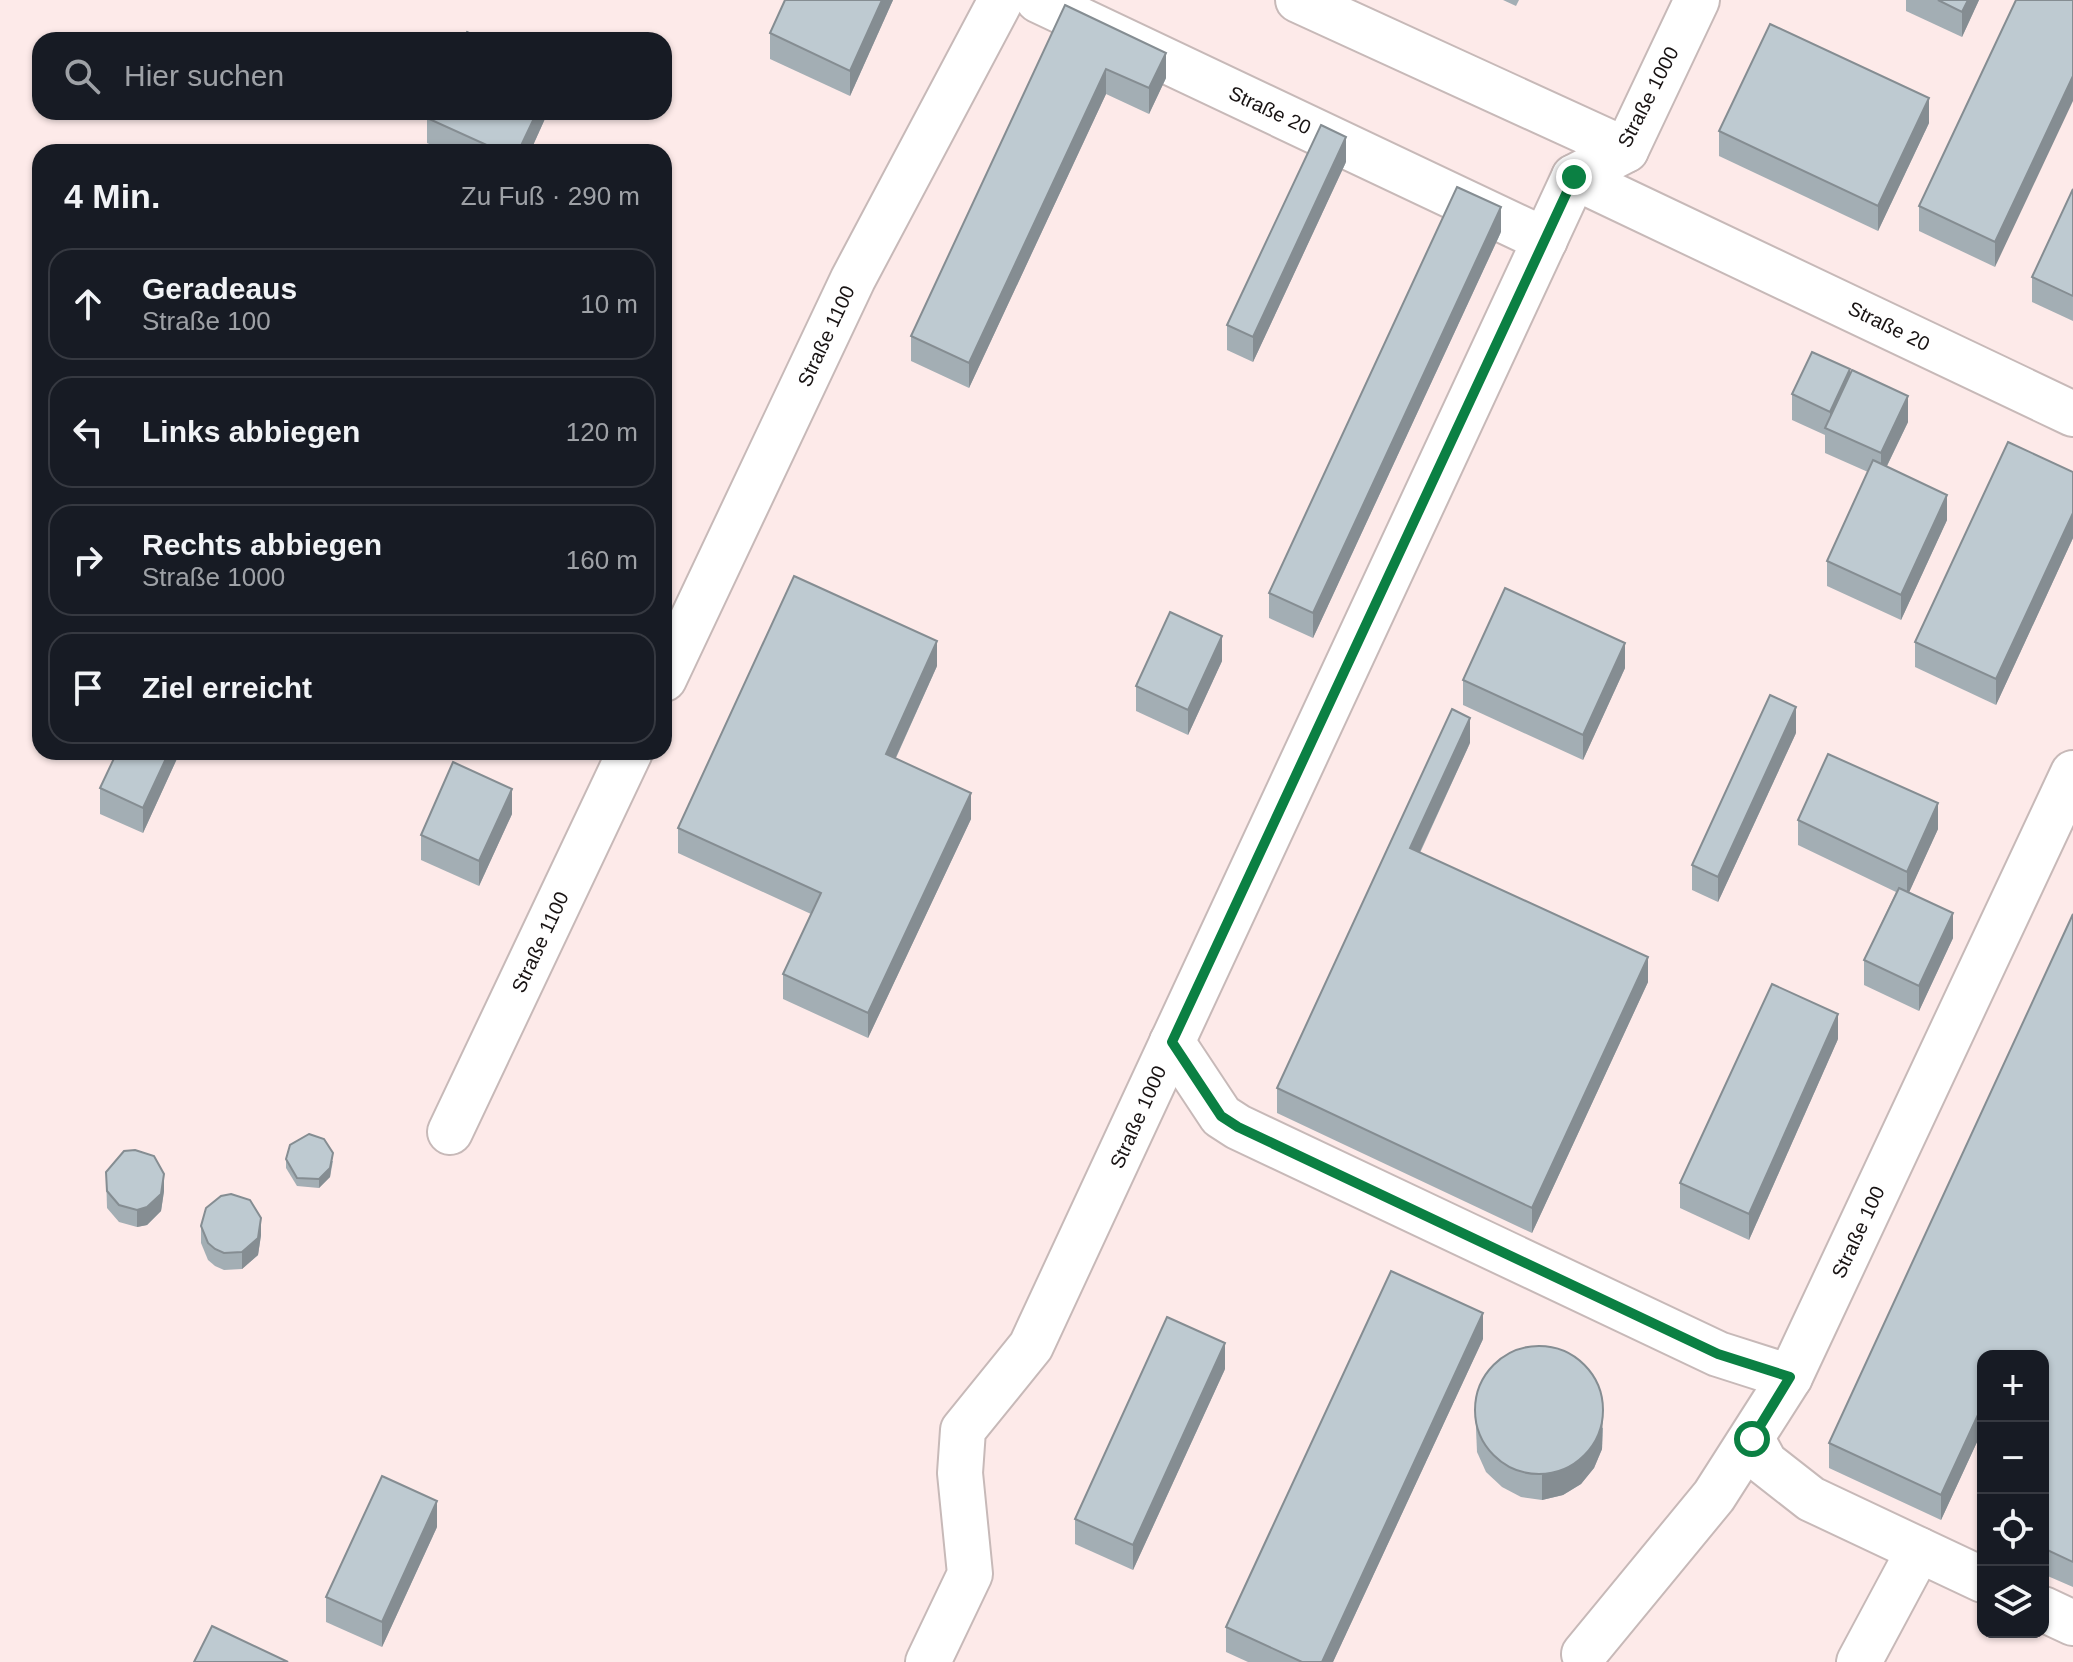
<!DOCTYPE html>
<html lang="de">
<meta charset="utf-8">
<style>
:root{--surface:#171b24;--page:#20242c;--text:#f1f3f6;--muted:#9ea1a6;--line:#363941}
body{margin:0;font-family:Helvetica,sans-serif;background:var(--page);color:var(--text)}
.controls{position:absolute;right:24px;bottom:24px;display:grid;overflow:hidden;border-radius:16px;box-shadow:0 2px 6px #0004}
.controls button{width:72px;height:72px;display:grid;place-items:center;padding:0;border:0;border-bottom:2px solid var(--line);background:var(--surface);color:var(--text);font:40px sans-serif}
.stop{position:absolute;width:24px;height:24px;margin:-18px;border:6px solid #0b8043;border-radius:50%;background:#fff}
.stop.end{background:#0b8043;border-color:#fff;box-shadow:0 2px 8px #0008}
.list{margin:0;padding:0;list-style:none}
h2{display:flex;justify-content:space-between;align-items:center;height:104px;margin:0;padding:0 32px;font-size:34px}
h2 small{font-size:26px;font-weight:400;color:var(--muted)}
.list li{display:grid;grid-template-columns:52px 1fr auto;gap:24px;align-items:center;box-sizing:border-box;height:112px;margin:0 16px 16px;padding:0 16px;border:2px solid var(--line);border-radius:24px}
.list b{display:block;font-size:30px;white-space:nowrap}
.list p{margin:0;font-size:26px;white-space:nowrap;color:var(--muted)}
.list em{font-size:26px;font-style:normal;color:var(--muted)}
.icon{flex:none;width:44px;height:44px;fill:none;stroke:currentColor;stroke-width:2;stroke-linecap:round;stroke-linejoin:round}
.map{position:relative;flex:none;width:2073px;height:1662px;overflow:hidden}
.search{position:absolute;background:var(--surface);box-shadow:0 2px 6px #0004;left:32px;top:32px;width:640px;height:88px;display:flex;align-items:center;gap:20px;box-sizing:border-box;padding:0 28px;border-radius:24px;color:var(--muted);font-size:30px}
.panel{position:absolute;background:var(--surface);box-shadow:0 2px 6px #0004;left:32px;top:144px;width:640px;height:616px;border-radius:24px}
.map>svg:first-child{display:block}
.built{fill:#fdeae9;fill-rule:evenodd}
.lines{fill:none;stroke-linecap:round;stroke-linejoin:round}
.minor-casing{stroke:#c7b9b8;stroke-width:48}
.minor{stroke:#fff;stroke-width:44}
.wall{fill:#a3aeb4}
.shaded-wall{fill:#858d92}
.building{fill:#becad1;stroke:#858d92;stroke-width:2}
.route{stroke:#0b8043;stroke-width:10}
.labels{text-anchor:middle;dominant-baseline:central;stroke-width:6;stroke-linejoin:round;paint-order:stroke}
.street-label{font-size:20px;fill:#181313;stroke:#fff}
</style>
<div class="map">
<svg width="2073" height="1662" viewBox="0 0 2073 1662">
<rect width="100%" height="100%" fill="#fff6f6"/>
<!-- built -->
<path class="built" d="M0 0H2073V1662H0ZM40 40H664V112H40ZM40 152H664V752H40ZM1983 1356H2043V1632H1983Z"/>
<g class="lines">
<!-- minor casing -->
<g class="minor-casing">
<g id="minor">
<path d="M1038 0 1545 240"/>
<path d="M1298 0 1626 150"/>
<path d="M1574 177 2073 414"/>
<path d="M664 679 853 279 1001 0"/>
<path d="M1172 1042 1221 1116 1238 1127 1718 1354 1790 1377"/>
<path d="M450 1132 630 752"/>
<path d="M1752 1439 1765 1463 1811 1499 1983 1580"/>
<path d="M2043 1609 2073 1623"/>
<path d="M1584 1654 1714 1496 1790 1377 2073 773"/>
<path d="M928 1662 970 1574 960 1473 963 1430 1031 1346 1574 177 1626 150 1697 0"/>
<path d="M1859 1662 1919 1550"/>
</g>
</g>
<!-- minor -->
<use href="#minor" class="minor"/>
</g>
<!-- wall -->
<g class="wall">
<path d="M785 0H893L850 96 770 59V33Z"/>
<path d="M1503 0H1519L1516 6Z"/>
<path d="M1906 0H1979L1962 37 1906 11Z"/>
<path d="M2016 0 1995 267 1919 231V206Z"/>
<path d="M1065 5 1166 78 1149 114 1106 94 969 388 911 361V336Z"/>
<path d="M548 112 530 152H447L427 143V118Z"/>
<path d="M1929 123 1878 231 1719 156V131Z"/>
<path d="M1346 162 1253 362 1227 350V325Z"/>
<path d="M2073 189V321L2032 302V277Z"/>
<path d="M1501 232 1313 638 1269 618V593Z"/>
<path d="M1850 376 1908 422 1887 466 1947 520 1901 620 1827 586V561L1868 472 1825 453V435L1792 420V394Z"/>
<path d="M2073 472V538L1996 705 1915 667V642Z"/>
<path d="M1222 661 1188 735 1136 711V686Z"/>
<path d="M937 666 896 758 971 819 868 1038 783 999V974L811 914 678 853V828Z"/>
<path d="M1625 668 1583 760 1463 705V680Z"/>
<path d="M1796 733 1718 902 1692 890V865Z"/>
<path d="M1470 743 1420 853 1648 982 1532 1233 1277 1113V1088Z"/>
<path d="M112 752H180L143 833 100 814V788L114 759 112 758Z"/>
<path d="M512 814 479 886 421 860V835Z"/>
<path d="M1798 820 1938 829 1909 892 1953 938 1919 1011 1864 985V960L1896 892 1798 845Z"/>
<path d="M2073 914V1587L2043 1574V1356H1983V1429L1941 1520 1829 1468V1443Z"/>
<path d="M1838 1039 1749 1240 1680 1208V1183Z"/>
<path d="M286 1159 333 1161 330 1177 319 1188 297 1186 286 1168Z"/>
<path d="M106 1172 164 1191 161 1211 147 1225 137 1227 119 1222 107 1208Z"/>
<path d="M201 1226 261 1235 258 1255 242 1269 224 1270 215 1266 208 1260 201 1243Z"/>
<path d="M1483 1339 1333 1662H1248L1226 1652V1627Z"/>
<path d="M1225 1369 1133 1570 1075 1544V1519Z"/>
<path d="M1475 1405 1603 1428 1602 1449 1594 1468 1581 1484 1563 1495 1542 1500 1521 1497 1502 1487 1486 1472 1477 1452Z"/>
<path d="M1983 1511V1546L1979 1544V1519Z"/>
<path d="M437 1527 382 1647 326 1622V1597Z"/>
</g>
<!-- shaded-wall -->
<g class="shaded-wall">
<path d="M882 0H893L850 96V71Z"/>
<path d="M1968 0H1979L1962 37V12Z"/>
<path d="M1166 53V78L1149 114V88Z"/>
<path d="M1106 69V94L969 388V363Z"/>
<path d="M2073 76V101L1995 267V242Z"/>
<path d="M1929 98V123L1878 231V206Z"/>
<path d="M537 112H548L530 152H518Z"/>
<path d="M1346 137V162L1253 362V337Z"/>
<path d="M1501 207V232L1313 638V613Z"/>
<path d="M1850 369V394L1830 430V412Z"/>
<path d="M1908 396V422L1881 478V453Z"/>
<path d="M1947 495V520L1901 620V595Z"/>
<path d="M2073 513V538L1996 705V679Z"/>
<path d="M1222 636V661L1188 735V710Z"/>
<path d="M937 641V666L886 779V754Z"/>
<path d="M1625 643V668L1583 760V735Z"/>
<path d="M1796 707V733L1718 902V877Z"/>
<path d="M1470 718V743L1410 873V848Z"/>
<path d="M169 752H180L143 833V808Z"/>
<path d="M512 789V814L479 886V861Z"/>
<path d="M971 793V819L868 1038V1013Z"/>
<path d="M1938 803V829L1907 897V872Z"/>
<path d="M1953 913V938L1919 1011V986Z"/>
<path d="M1648 957V982L1532 1233V1208Z"/>
<path d="M1838 1014V1039L1749 1240V1214Z"/>
<path d="M333 1153 330 1177 319 1188V1179Z"/>
<path d="M164 1174V1191L161 1211 147 1225 137 1227V1210Z"/>
<path d="M261 1218V1235L258 1255 242 1269V1252Z"/>
<path d="M1483 1313V1339L1333 1662H1322Z"/>
<path d="M1225 1343V1369L1133 1570V1545Z"/>
<path d="M1603 1403 1602 1449 1594 1468 1581 1484 1563 1495 1542 1500V1475Z"/>
<path d="M1983 1404V1429L1941 1520V1495Z"/>
<path d="M437 1501V1527L382 1647V1622Z"/>
</g>
<!-- building -->
<g class="building">
<path d="M785 0H882L850 71 770 33Z"/>
<path d="M1938 0H1968L1962 12Z"/>
<path d="M2016 0H2073V76L1995 242 1919 206Z"/>
<path d="M1065 5 1166 53 1149 88 1106 69 969 363 911 336Z"/>
<path d="M1770 24 1929 98 1878 206 1719 131Z"/>
<path d="M467 32 483 40H463Z"/>
<path d="M430 112H537L518 152H502L427 118Z"/>
<path d="M1321 125 1346 137 1253 337 1227 325Z"/>
<path d="M1457 187 1501 207 1313 613 1269 593Z"/>
<path d="M2073 189V296L2032 277Z"/>
<path d="M1812 352 1850 369 1830 412 1792 394Z"/>
<path d="M1852 370 1908 396 1881 453 1825 428Z"/>
<path d="M2008 442 2073 472V513L1996 679 1915 642Z"/>
<path d="M1873 460 1947 495 1901 595 1827 561Z"/>
<path d="M794 576 937 641 886 754 971 793 868 1013 783 974 821 893 678 828Z"/>
<path d="M1505 588 1625 643 1583 735 1463 680Z"/>
<path d="M1170 612 1222 636 1188 710 1136 686Z"/>
<path d="M1770 695 1796 707 1718 877 1692 865Z"/>
<path d="M1452 709 1470 718 1410 848 1648 957 1532 1208 1277 1088Z"/>
<path d="M117 752H169L143 808 100 788Z"/>
<path d="M1828 754 1938 803 1907 872 1798 820Z"/>
<path d="M453 762 512 789 479 861 421 835Z"/>
<path d="M1899 888 1953 913 1919 986 1864 960Z"/>
<path d="M2073 914V1562L2043 1548V1356H1983V1404L1941 1495 1829 1443Z"/>
<path d="M1772 984 1838 1014 1749 1214 1680 1183Z"/>
<path d="M309 1134 324 1139 333 1153 330 1168 319 1179 297 1178 286 1159 290 1145Z"/>
<path d="M135 1150 154 1156 164 1174 161 1194 147 1207 137 1210 119 1205 107 1191 106 1172 124 1151Z"/>
<path d="M231 1194 250 1200 261 1218 258 1238 242 1252 224 1253 215 1249 208 1243 201 1226 206 1208 221 1196Z"/>
<path d="M1391 1271 1483 1313 1322 1662H1302L1226 1627Z"/>
<path d="M1167 1317 1225 1343 1133 1545 1075 1519Z"/>
<circle cx="1539" cy="1410" r="64"/>
<path d="M382 1476 437 1501 382 1622 326 1597Z"/>
<path d="M212 1626 288 1662H194Z"/>
</g>
<g class="lines">
<!-- route -->
<path class="route" d="M1574 177 1172 1042 1221 1116 1238 1127 1718 1354 1790 1377 1752 1439"/>
</g>
<g class="labels">
<!-- street labels -->
<g class="street-label">
<text transform="translate(1648 97) rotate(-63)">Straße 1000</text>
<text transform="translate(1270 110) rotate(25)">Straße 20</text>
<text transform="translate(1889 326) rotate(26)">Straße 20</text>
<text transform="translate(826 336) rotate(-65)">Straße 1100</text>
<text transform="translate(540 942) rotate(-65)">Straße 1100</text>
<text transform="translate(1138 1117) rotate(-66)">Straße 1000</text>
<text transform="translate(1858 1232) rotate(-65)">Straße 100</text>
</g>
</g>
</svg>
<div class="controls">
<button>+</button>
<button>−</button>
<button><svg class="icon" aria-label="locate" viewBox="0 0 24 24"><circle cx="12" cy="12" r="6"/><path d="M12 2v4M12 18v4M2 12h4M18 12h4"/></svg></button>
<button><svg class="icon" aria-label="layers" viewBox="0 0 24 24"><path d="M12 4l9 5-9 5-9-5zM3 14l9 5 9-5"/></svg></button>
</div>
<div class="stop" style="left:1752px;top:1439px"></div>
<div class="stop end" style="left:1574px;top:177px"></div>
<div class="search"><svg class="icon" aria-label="search" viewBox="0 0 24 24"><circle cx="10" cy="10" r="6"/><path d="M15 15l6 6"/></svg>Hier suchen</div>
<section class="panel">
<h2>4 Min.<small>Zu Fuß · 290 m</small></h2>
<ul class="list">
<li><svg class="icon" aria-label="ahead" viewBox="0 0 24 24"><path d="M12 20V5M6 11l6-6 6 6"/></svg><div><b>Geradeaus</b><p>Straße 100</p></div><em>10 m</em></li>
<li><svg class="icon" aria-label="left" viewBox="0 0 24 24"><path d="M17 20v-9H6M10 6l-5 5 5 5"/></svg><div><b>Links abbiegen</b></div><em>120 m</em></li>
<li><svg class="icon" aria-label="right" viewBox="0 0 24 24"><path d="M7 20v-9h11M14 6l5 5-5 5"/></svg><div><b>Rechts abbiegen</b><p>Straße 1000</p></div><em>160 m</em></li>
<li><svg class="icon" aria-label="arrive" viewBox="0 0 24 24"><path d="M6 21V4h12l-3 4 3 4H6"/></svg><div><b>Ziel erreicht</b></div></li>
</ul>
</section>
</div>
